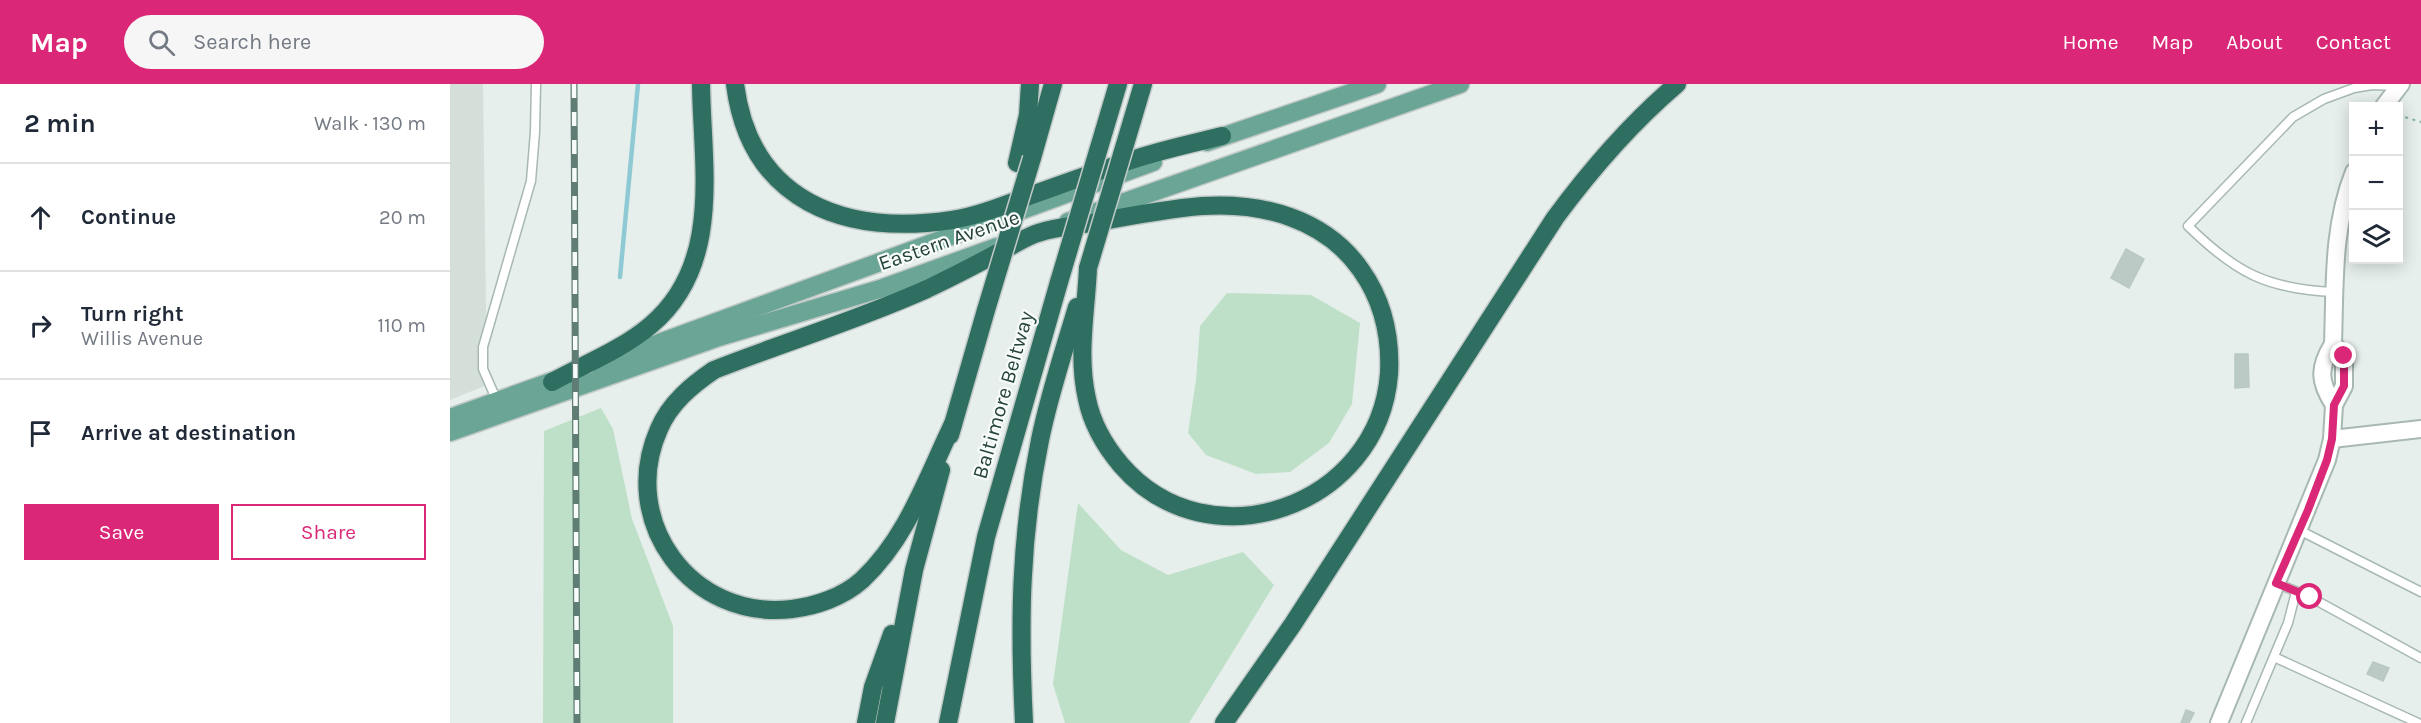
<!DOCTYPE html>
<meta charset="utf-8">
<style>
:root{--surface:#fff;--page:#f6f6f7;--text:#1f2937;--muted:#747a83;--line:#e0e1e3;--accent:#db2777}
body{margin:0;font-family:Karla,sans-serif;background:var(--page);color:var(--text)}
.controls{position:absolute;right:18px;top:18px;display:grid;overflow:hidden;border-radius:0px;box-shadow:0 3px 15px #0003}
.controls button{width:54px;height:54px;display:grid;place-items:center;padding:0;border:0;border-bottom:2px solid var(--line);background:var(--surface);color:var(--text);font:30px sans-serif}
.stop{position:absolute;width:18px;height:18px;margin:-14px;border:4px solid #db2777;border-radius:50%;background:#fff}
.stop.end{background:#db2777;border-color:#fff;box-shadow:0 2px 6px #0008}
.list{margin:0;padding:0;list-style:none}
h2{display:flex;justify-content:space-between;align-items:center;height:78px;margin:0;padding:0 24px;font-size:26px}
h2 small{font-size:20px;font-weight:400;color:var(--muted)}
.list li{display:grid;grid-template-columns:39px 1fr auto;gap:18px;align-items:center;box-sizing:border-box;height:108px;padding:0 24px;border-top:2px solid var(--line)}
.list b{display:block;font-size:22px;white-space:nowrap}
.list p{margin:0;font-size:20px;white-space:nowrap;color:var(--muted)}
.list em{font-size:20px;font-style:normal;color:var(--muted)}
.actions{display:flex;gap:12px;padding:18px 24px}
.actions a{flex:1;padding:14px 0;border:2px solid var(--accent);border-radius:0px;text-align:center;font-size:21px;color:var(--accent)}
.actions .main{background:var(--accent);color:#fff}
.icon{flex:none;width:33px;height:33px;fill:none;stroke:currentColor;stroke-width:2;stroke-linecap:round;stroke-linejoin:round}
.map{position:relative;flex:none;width:1971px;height:639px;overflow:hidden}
header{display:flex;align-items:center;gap:36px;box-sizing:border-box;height:84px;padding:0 30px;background:var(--accent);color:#fff}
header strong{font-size:28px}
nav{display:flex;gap:33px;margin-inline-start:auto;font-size:21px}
.search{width:420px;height:54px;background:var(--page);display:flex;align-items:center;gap:15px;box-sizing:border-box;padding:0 21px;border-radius:33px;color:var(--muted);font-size:22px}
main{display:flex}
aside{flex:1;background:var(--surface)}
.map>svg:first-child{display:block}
.built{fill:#d4dfda}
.green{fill:#bfe0c8}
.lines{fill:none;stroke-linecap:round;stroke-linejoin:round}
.stream{stroke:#8ec9d4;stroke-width:4.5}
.building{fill:#bbcac4;stroke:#b8c9c2;stroke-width:1.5}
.service-casing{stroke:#a8b8b2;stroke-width:11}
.minor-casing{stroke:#a8b8b2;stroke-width:20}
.primary-casing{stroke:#c2cac8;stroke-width:21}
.motorway-casing{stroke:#c2cac8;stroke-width:21}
.path{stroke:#86b3a5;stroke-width:2;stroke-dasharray:3 4.5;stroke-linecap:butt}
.service{stroke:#fff;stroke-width:8}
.minor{stroke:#fff;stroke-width:16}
.primary{stroke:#6aa596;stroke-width:18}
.motorway{stroke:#2f6f62;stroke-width:18}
.rail-casing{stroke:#5f7d75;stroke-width:7}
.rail{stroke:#f7fbf9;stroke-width:4.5;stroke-dasharray:14;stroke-linecap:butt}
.motorway-bridge-casing{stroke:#c2cac8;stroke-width:21;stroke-linecap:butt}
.motorway-bridge{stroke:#2f6f62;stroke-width:18}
.route{stroke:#db2777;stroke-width:8}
.labels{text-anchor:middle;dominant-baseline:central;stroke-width:4.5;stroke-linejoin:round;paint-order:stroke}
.street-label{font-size:21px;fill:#24423a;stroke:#f7fbf9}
</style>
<header>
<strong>Map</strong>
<div class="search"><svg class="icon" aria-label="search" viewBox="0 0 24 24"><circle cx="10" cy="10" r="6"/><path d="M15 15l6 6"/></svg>Search here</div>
<nav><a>Home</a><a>Map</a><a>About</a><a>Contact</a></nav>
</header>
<main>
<aside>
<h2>2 min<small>Walk · 130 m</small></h2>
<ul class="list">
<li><svg class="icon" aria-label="ahead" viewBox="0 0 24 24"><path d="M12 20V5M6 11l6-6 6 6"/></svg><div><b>Continue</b></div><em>20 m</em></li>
<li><svg class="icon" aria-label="right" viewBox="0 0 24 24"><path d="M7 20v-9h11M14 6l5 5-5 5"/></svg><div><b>Turn right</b><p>Willis Avenue</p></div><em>110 m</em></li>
<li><svg class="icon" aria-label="arrive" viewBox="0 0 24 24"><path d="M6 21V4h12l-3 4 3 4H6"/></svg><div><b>Arrive at destination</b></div></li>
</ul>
<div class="actions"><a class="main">Save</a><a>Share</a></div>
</aside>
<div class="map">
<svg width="1971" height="639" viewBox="0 0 1971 639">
<rect width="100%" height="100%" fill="#e6efeb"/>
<!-- built -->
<path class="built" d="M0 0H33L37 301 0 316Z"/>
<!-- green -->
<g class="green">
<path d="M777 209 861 211 910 239 902 320 879 359 840 388 806 390 756 371 738 349 746 296 750 242Z"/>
<path d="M151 324 163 345 182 435 223 542V639H93L94 347Z"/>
<path d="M628 419 671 466 718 491 793 468 824 501 739 639H615L603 600Z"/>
</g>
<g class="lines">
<!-- stream -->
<path class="stream" d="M170 193 188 0"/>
</g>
<!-- building -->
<g class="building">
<path d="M1676 165 1694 175 1679 204 1661 194Z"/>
<path d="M1785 270H1798L1799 303 1785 304Z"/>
<path d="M1923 578 1939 584 1933 597 1917 590Z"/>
<path d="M1736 626 1744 629 1739 639H1731Z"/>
</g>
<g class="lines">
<!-- service casing -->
<g class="service-casing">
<g id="service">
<path d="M1884 208C1817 205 1786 189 1738 142L1843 33 1874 15 1904 4 1922 1 1948 2"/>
<path d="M47 317 33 285V263L81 97 85 48 86 0"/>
<path d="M1849 446 1971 508"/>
<path d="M1826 499 1860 513 1971 574"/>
<path d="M1824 573 1968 639"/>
<path d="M1796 639 1838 539 1846 508"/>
</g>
</g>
<!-- minor casing -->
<g class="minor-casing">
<g id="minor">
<path d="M1934 22 1951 0"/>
<path d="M1883 260C1885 202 1882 143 1904 88"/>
<path d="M1882 355 1971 345"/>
<path d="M1769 639 1877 376 1882 355 1884 321 1894 302V272L1883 260C1868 284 1869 298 1884 321"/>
</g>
</g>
<!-- primary casing -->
<g class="primary-casing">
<g id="primary">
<path d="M757 58 927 0"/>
<path d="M618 138 1010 0"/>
<path d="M149 281 703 78"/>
<path d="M0 334 117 292"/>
<path d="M0 348 266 254 433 204 547 163"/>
</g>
</g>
<!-- motorway casing -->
<g class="motorway-casing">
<g id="motorway">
<path d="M285 0C300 118 395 152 502 136 527 132 552 122 576 113 613 100 650 86 688 74 715 65 744 59 772 52"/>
<path d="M682 37 693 0"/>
<path d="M654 47 668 0"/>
<path d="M582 74 603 0"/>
<path d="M567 79 578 31 580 0"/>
<path d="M102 298C135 280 173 265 201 241 273 180 252 82 251 0"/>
<path d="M503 340C477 394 457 454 412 496 393 513 366 522 342 525 241 537 168 437 209 345 220 319 242 301 264 286 335 258 408 236 477 205 504 192 531 178 557 164 567 159 578 152 588 149 605 143 625 142 642 139 679 132 715 125 752 122 811 118 875 134 911 186 933 217 941 252 939 290 929 422 759 483 671 381 655 362 642 340 637 315 627 271 636 228 638 184"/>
<path d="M500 351 536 226"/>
<path d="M416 639 423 603 442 550"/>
<path d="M435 639 464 486 491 386"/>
<path d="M498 639 536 453 609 198"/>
<path d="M574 639C569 540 570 453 590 356 599 311 614 267 627 223"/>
<path d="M774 639 843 540 1105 134C1142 84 1180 40 1227 0"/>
</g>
</g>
<!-- path -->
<path class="path" d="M1948 31 1971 38"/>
<!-- service -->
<use href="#service" class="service"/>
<!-- minor -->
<use href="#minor" class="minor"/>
<!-- primary -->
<use href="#primary" class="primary"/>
<!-- motorway -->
<use href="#motorway" class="motorway"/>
<!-- rail casing -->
<g class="rail-casing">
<path id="rail" d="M124 0 127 639"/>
</g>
<!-- rail -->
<use href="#rail" class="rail"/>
<!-- motorway-bridge casing -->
<g class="motorway-bridge-casing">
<g id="motorway-bridge">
<path d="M638 184 682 37"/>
<path d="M609 198 654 47"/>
<path d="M536 226 582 74"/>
</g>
</g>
<!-- motorway-bridge -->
<use href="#motorway-bridge" class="motorway-bridge"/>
</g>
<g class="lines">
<!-- route -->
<path class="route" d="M1860 513 1826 499 1858 426 1877 376 1882 355 1884 321 1894 302V272"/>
</g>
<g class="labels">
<!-- street labels -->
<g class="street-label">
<text transform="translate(499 156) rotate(-19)">Eastern Avenue</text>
<text transform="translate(553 311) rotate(-74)">Baltimore Beltway</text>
</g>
</g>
</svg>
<div class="controls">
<button>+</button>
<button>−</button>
<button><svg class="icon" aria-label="layers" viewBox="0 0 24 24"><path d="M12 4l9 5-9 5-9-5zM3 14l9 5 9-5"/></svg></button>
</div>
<div class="stop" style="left:1860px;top:513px"></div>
<div class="stop end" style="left:1894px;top:272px"></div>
</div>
</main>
